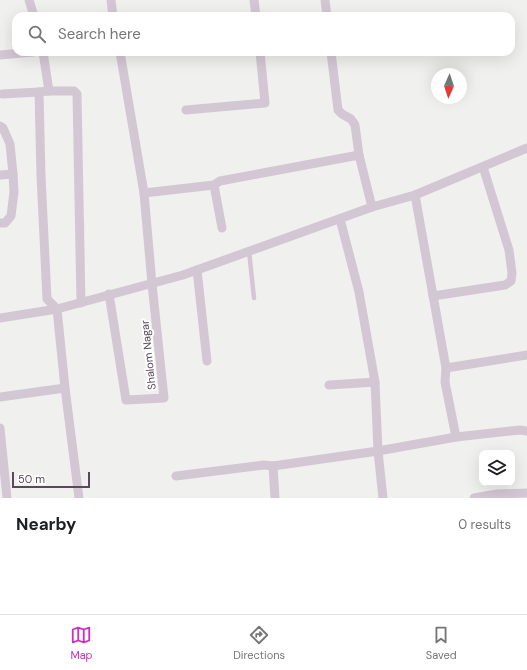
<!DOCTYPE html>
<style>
:root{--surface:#fff;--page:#f6f6f6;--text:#202124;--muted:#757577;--line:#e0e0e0;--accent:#cd2ec1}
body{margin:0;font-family:"DM Sans",sans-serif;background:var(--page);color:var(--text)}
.controls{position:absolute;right:12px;bottom:12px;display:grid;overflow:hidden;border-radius:8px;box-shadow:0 4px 16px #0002}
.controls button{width:36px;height:36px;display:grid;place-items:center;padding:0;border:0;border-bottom:1px solid var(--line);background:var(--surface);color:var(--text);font:20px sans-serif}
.compass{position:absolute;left:431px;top:68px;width:36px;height:36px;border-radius:50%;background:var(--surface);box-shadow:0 4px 16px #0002;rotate:183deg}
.scale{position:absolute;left:12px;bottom:10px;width:78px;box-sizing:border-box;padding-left:4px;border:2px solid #5a495a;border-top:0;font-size:11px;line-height:14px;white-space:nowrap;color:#5a495a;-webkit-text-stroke:3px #fff;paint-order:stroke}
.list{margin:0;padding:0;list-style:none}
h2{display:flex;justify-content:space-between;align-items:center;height:52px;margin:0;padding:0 16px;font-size:17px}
h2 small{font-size:13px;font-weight:400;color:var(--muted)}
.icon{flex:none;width:22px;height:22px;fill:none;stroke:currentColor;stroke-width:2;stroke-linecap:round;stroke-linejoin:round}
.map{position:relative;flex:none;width:527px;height:498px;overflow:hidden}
.search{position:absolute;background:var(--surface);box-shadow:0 4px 16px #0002;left:12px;right:12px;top:12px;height:44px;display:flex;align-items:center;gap:10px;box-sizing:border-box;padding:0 14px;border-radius:12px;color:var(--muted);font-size:15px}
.sheet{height:116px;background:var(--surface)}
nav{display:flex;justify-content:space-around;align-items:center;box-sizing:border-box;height:56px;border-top:1px solid var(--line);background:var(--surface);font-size:11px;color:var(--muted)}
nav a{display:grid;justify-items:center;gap:2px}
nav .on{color:var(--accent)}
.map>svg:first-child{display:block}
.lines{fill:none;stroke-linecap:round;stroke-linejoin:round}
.service{stroke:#d4c7d4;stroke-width:4.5}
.minor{stroke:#d4c7d4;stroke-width:9}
.labels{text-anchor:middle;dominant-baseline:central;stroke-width:4;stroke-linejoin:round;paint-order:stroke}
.street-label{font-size:11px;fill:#5a495a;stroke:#fff}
</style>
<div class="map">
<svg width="527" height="498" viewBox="0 0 527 498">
<rect width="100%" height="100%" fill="#f0f1ef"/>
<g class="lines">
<!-- service -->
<path class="service" d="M249 251 254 298"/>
<!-- minor -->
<g class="minor">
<path d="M29 0 34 16"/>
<path d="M111 0 113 16"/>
<path d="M254 0 256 16"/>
<path d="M325 0 327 16"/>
<path d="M43 52 49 91 39 92 41 176 47 299 57 309"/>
<path d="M0 55 33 52"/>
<path d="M49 91H74L77 94 81 303"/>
<path d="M2 94 39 92"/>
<path d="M186 110 265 103 260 52"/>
<path d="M0 126 3 128 10 144 13 174 14 192 11 216 5 223H0"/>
<path d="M0 175 13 174"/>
<path d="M214 185 222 228"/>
<path d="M144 193 214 185 220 181 359 155"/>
<path d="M415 195 446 368 445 382 456 437"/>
<path d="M372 207 415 195 527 148"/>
<path d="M340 219 359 292 375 382 378 451 383 498"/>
<path d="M197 270 207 361"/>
<path d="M109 294 126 400 164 398 152 284 144 193 120 52"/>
<path d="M433 296 505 285 511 281 512 273 509 250 483 167"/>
<path d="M0 318 57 309"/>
<path d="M446 368 527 355"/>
<path d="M329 385 375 382"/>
<path d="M0 397 65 388"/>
<path d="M0 428 7 498"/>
<path d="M273 466 275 498"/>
<path d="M176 476 264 465 273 466 378 451 456 437 520 430 527 431"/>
<path d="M79 498 65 388 57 309 183 275 372 207 359 155 355 125 351 119 342 114 338 110 331 52"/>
<path d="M474 498 497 494 527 493"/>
</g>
</g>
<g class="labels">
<!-- street labels -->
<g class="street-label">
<text transform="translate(148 355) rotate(-96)">Shalom Nagar</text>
</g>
</g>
</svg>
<div class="controls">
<button><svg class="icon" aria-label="layers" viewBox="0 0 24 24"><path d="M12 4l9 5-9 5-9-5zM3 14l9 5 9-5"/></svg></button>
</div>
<svg class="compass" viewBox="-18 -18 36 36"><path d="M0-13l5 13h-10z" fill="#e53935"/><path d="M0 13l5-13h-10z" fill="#757577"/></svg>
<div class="scale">50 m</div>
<div class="search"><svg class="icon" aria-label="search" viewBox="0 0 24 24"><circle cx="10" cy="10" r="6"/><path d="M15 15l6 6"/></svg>Search here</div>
</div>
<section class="sheet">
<h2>Nearby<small>0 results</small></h2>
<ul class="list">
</ul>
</section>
<nav>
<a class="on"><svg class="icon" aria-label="map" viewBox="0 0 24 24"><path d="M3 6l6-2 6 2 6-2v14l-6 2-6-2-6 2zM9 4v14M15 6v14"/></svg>Map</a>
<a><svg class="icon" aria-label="directions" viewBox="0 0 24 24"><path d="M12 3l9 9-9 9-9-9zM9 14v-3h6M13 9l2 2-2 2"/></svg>Directions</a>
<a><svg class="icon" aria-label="saved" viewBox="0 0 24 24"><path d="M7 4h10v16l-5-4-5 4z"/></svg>Saved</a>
</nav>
